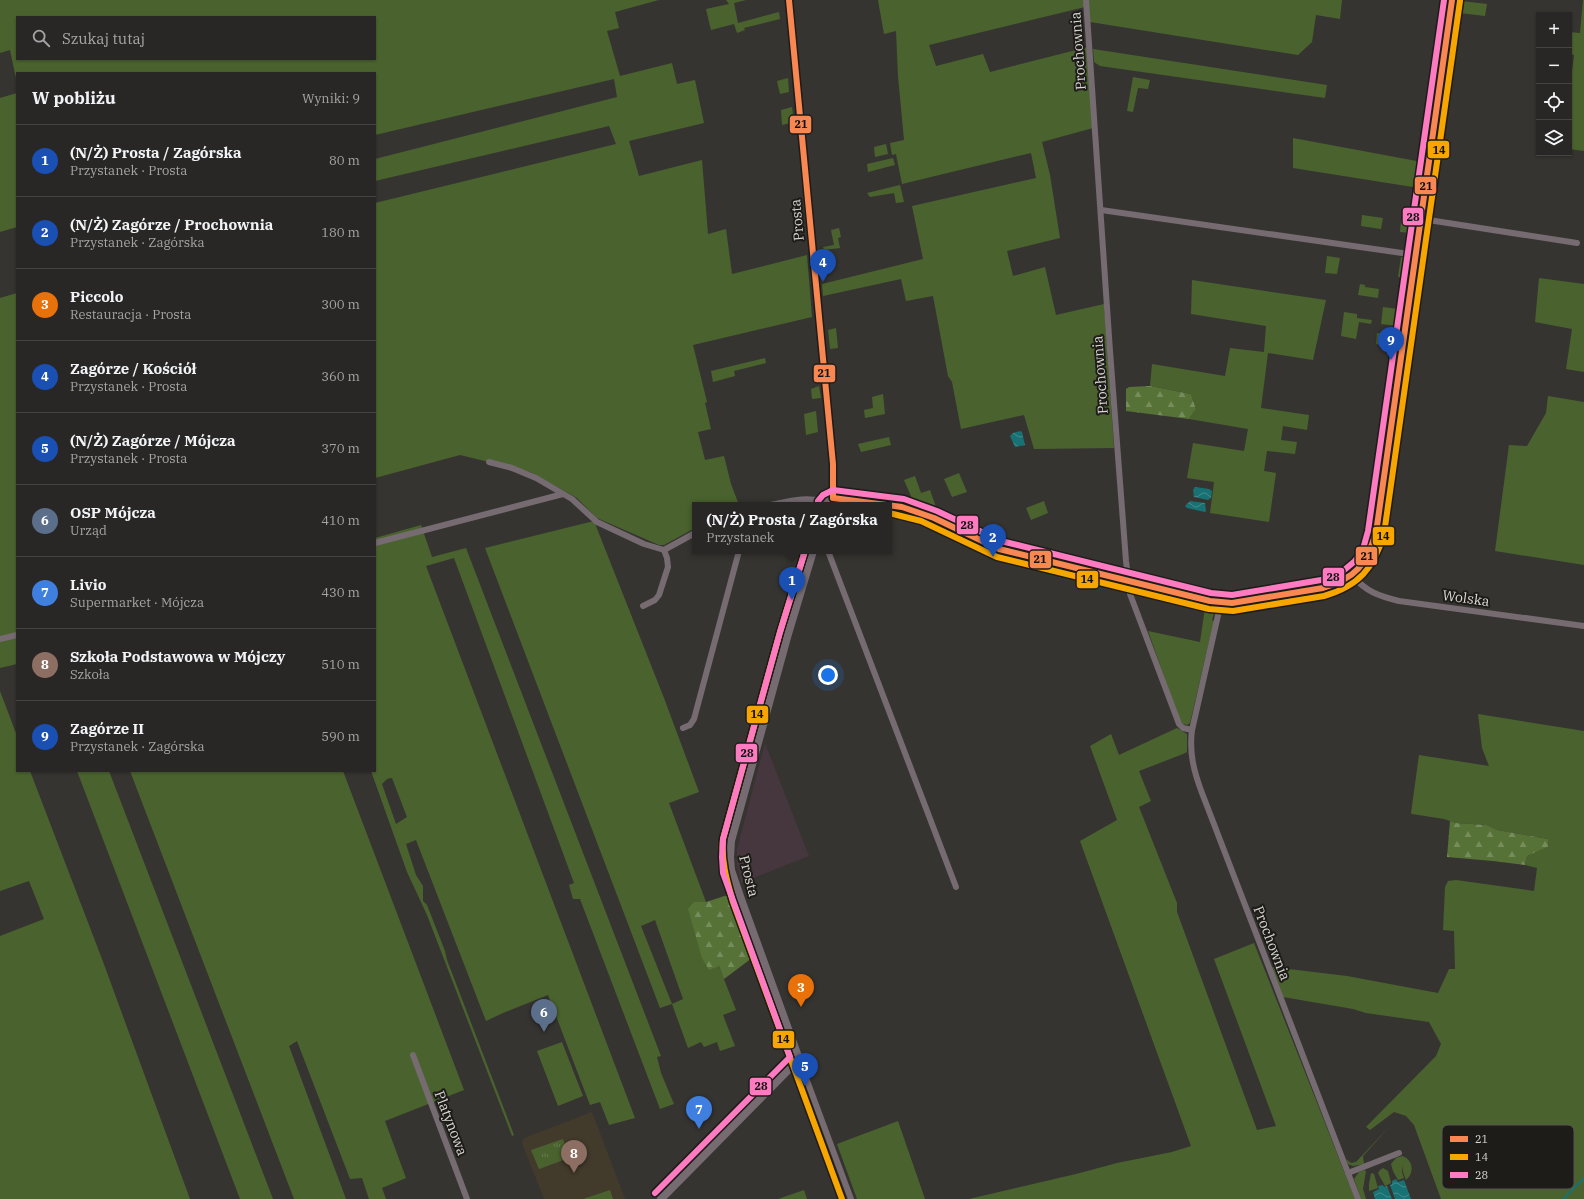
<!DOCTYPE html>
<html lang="pl">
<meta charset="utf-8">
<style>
:root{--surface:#282725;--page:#302f2d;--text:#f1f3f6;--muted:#a5a5a7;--line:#444442;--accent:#95b2f1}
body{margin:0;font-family:"IBM Plex Serif",serif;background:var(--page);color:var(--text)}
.controls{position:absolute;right:12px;top:12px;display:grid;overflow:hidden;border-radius:0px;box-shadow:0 1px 3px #0004}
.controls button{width:36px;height:36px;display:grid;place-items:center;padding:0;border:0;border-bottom:1px solid var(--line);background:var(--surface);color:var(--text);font:20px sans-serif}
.you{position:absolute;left:828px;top:675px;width:14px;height:14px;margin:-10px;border:3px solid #fff;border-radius:50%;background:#1a73e8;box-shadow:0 0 0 6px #1a73e833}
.badge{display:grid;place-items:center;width:26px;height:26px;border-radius:50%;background:var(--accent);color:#fff;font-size:13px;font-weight:700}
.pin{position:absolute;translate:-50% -33px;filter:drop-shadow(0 1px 2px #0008)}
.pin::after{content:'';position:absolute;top:21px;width:14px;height:12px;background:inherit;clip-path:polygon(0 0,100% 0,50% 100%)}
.popup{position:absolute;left:692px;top:502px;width:200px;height:52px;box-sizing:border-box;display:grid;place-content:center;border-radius:0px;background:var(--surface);filter:drop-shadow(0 1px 3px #0005);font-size:13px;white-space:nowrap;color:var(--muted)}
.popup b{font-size:15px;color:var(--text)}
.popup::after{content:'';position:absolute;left:50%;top:100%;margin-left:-8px;border:8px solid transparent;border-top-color:var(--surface)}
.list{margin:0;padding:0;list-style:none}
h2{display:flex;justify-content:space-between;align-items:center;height:52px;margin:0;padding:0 16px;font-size:17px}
h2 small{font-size:13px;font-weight:400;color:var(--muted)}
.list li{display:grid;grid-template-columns:26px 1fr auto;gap:12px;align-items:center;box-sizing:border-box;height:72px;padding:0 16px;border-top:1px solid var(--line)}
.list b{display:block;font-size:15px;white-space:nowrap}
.list p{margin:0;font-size:13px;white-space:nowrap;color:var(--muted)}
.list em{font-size:13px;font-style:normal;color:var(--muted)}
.icon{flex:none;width:22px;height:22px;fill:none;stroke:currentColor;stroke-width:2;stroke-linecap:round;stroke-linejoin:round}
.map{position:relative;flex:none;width:1584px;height:1199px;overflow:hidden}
.search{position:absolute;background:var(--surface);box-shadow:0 1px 3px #0004;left:16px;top:16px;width:360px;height:44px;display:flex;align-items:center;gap:10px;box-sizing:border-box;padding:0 14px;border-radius:0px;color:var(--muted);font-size:15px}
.panel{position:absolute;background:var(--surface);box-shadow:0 1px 3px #0004;left:16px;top:72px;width:360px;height:700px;border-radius:0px}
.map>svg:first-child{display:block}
.industrial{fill:#46363d}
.education{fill:#423b2c}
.green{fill:#4a632e;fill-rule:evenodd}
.forest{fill:url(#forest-firs)}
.park{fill:url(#park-tufts)}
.water{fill:url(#water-waves)}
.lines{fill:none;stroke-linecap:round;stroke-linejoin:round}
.stream{stroke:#187173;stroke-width:2}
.minor{stroke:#756b71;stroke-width:6}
.tertiary{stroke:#756b71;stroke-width:8}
.bus-1-casing{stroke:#1e1c19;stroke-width:9}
.bus-2-casing{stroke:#1e1c19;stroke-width:9}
.bus-3-casing{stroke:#1e1c19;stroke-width:9}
.bus-1{stroke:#f88751;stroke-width:6}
.bus-2{stroke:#f7a600;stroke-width:6}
.bus-3{stroke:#fe7ac1;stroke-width:6}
.labels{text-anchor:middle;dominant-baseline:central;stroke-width:4;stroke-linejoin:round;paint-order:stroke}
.street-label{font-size:14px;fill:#dbd8d4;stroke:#1e1c19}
.key{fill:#1e1c19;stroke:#575451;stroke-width:1}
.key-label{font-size:11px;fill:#dbd8d4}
.line-badge{stroke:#1e1c19;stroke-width:1.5}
.pale-badge-label{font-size:11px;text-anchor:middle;font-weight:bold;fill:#111}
</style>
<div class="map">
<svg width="1584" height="1199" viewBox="0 0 1584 1199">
<defs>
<pattern id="forest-firs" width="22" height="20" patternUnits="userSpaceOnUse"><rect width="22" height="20" fill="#577236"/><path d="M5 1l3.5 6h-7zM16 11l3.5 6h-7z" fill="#768c5c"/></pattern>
<pattern id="park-tufts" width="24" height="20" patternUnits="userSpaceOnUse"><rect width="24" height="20" fill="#4a632e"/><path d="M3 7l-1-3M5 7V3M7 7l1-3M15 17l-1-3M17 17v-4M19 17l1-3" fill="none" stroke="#64794b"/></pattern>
<pattern id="water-waves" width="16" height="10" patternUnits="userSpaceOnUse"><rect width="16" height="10" fill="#187173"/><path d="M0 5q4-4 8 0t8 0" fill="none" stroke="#448b8c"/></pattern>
</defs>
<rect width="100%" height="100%" fill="#363431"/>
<!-- industrial -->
<path class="industrial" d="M765 743 809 856 741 883 737 865V849Z"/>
<!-- education -->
<path class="education" d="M592 1112 625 1199H544L522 1143 524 1138Z"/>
<!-- green -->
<g class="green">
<path d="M0 0H659L615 12 619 28 607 31 620 76 672 63 677 84 695 80 704 123 629 141 639 176 702 160 708 234 726 229 732 274 807 255 812 317 693 345 707 402 705 403 711 429 698 432 705 460 724 456 731 484 739 505H695V528L664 545H659L597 518 577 498 530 472 493 460 489 462 460 455 375 478V203L616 144 609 126 375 181V159L617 97 614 79 375 135V73H17V83L10 50 0 53ZM17 17H375V59H17Z"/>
<path d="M726 0H746L734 3 738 23 779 12 780 19 744 28 745 30 737 33 734 24 711 30 706 9 729 4Z"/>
<path d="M878 0H1085V7L929 45 936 66 983 54 990 72 1088 47 1093 128 1042 142 1050 175 1060 238 1007 251 1013 276 1045 267 1056 315 1104 304 1114 448 1034 449 1024 415 961 429 952 382 948 376 933 296 906 301 901 279 823 296 822 284 923 259 912 206 1036 178 1031 153 902 184 896 154 892 155 890 143 904 140 898 76 896 31 884 34Z"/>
<path d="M1087 0H1342L1340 19 1316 15 1312 42 1298 55 1090 22Z"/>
<path d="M1583 0H1584V151L1569 149V95L1574 55 1569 54V32L1580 33Z"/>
<path d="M1461 1 1487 4 1485 16 1460 13Z"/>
<path d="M1093 49 1327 85 1325 98 1100 66 1094 62Z"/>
<path d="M1133 77 1150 80 1148 89 1138 88 1133 112 1127 111Z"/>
<path d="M788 78 789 92 780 94 777 81Z"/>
<path d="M17 93V227L0 232V98Z"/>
<path d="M792 107 794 122 782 125 781 110Z"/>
<path d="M1293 138 1422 162 1419 188 1293 168Z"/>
<path d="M886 144 888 154 875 157 874 147Z"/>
<path d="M893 158 895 165 868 172 867 164Z"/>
<path d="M900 185 904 202 896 203 894 193 870 197 867 193Z"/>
<path d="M1362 215 1383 218 1381 229 1361 226Z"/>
<path d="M1401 220 1413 222 1411 233 1400 232Z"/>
<path d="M839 228 841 237 838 238 840 248 824 250 823 247 834 245 831 230Z"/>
<path d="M1327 256 1340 258 1337 274 1325 273Z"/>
<path d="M1401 257 1408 258 1405 278 1398 277Z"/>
<path d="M1539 278 1584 284V372L1566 369 1572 329 1535 322Z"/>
<path d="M1192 280 1326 300 1313 360 1268 353 1261 408 1309 415 1307 430 1283 426 1281 440 1297 442 1295 454 1267 451 1264 471 1276 473 1269 522 1210 513 1214 482 1187 478 1193 443 1244 451 1248 429 1189 419 1196 409 1191 394 1150 386 1152 364 1225 376 1230 348 1264 352 1266 326 1191 314Z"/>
<path d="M1360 284 1365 285V287L1379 289 1378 298 1358 295Z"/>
<path d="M17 293V664L0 668V298Z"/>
<path d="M1383 307 1398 309 1396 326 1381 324Z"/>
<path d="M1344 312 1357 314V318L1372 320 1371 324 1359 322 1356 339 1341 336Z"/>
<path d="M836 328 838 348 830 349 828 330Z"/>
<path d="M1377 333 1391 335 1390 347 1376 344Z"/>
<path d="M765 358 766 363 734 371 735 376 713 382 711 371Z"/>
<path d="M819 386 821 398 812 399 811 389Z"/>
<path d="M883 394 885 414 865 418 864 410 873 408 872 397Z"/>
<path d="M1548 396 1584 402V565L1495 551 1509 445 1527 446 1546 413Z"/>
<path d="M816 411 818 432 806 435 804 414Z"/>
<path d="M889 437 891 445 861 452 858 444Z"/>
<path d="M959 473 967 492 952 497 944 479Z"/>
<path d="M915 476 921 493 930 490 937 510 936 512 914 503 904 480Z"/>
<path d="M1044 501 1048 513 1031 520 1026 508Z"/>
<path d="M594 521 664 698 699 792 669 803 706 902H694L736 1010 723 1015 735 1046 720 1051 717 1042 704 1047 701 1042 688 1048 672 1004 660 1008 485 548ZM655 920 683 999 672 1004 641 926Z"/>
<path d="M421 525 432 557 466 548 661 1056 657 1057 661 1073 674 1104 660 1109 580 899H573L569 885 574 883 454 558 426 566 635 1118 609 1125 600 1102 590 1105 548 995 503 1013 486 1021 416 840 406 844 416 875 423 886V901L427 905 445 951 447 960 514 1135 512 1136 427 915 407 872 371 771H375V538ZM391 778H392L407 817 396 824 382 784 387 779Z"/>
<path d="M1205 608 1212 609 1214 613 1212 620 1214 621 1190 723 1187 725 1183 724 1180 721 1148 631 1200 642Z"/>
<path d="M0 691 17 736V771H30L102 959 190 1199H0V936L44 919 29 881 0 891Z"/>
<path d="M1478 714 1584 731V1199H1441L1414 1125 1406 1116 1394 1112 1370 1130 1366 1127 1436 1056 1441 1044 1429 1022 1366 1013 1353 1009 1283 997 1272 967 1347 976 1438 993 1449 969H1455L1454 931 1443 930 1445 887 1448 881 1456 880 1534 891 1537 868 1525 865 1527 856 1548 847V839L1497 830 1487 825 1456 823 1444 819 1412 814 1411 813 1419 755 1489 766 1482 748Z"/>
<path d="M1177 728 1187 734V752L1183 754 1139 771 1151 801 1139 807 1177 903V912L1257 1130 1276 1126 1214 959 1254 943 1355 1199H969L1076 1174 1117 1163 1172 1152 1191 1146 1080 841 1117 820 1090 746 1111 734 1119 755Z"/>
<path d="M77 771H109L273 1199H240Z"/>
<path d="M130 771H343L464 1090 385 1121 406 1178 382 1188 386 1199H369L362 1178 350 1179 297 1041 289 1046 346 1199H294Z"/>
<path d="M562 1042 583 1096 558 1106 537 1051Z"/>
<path d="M898 1121 925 1199H857L837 1144Z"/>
<path d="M1391 1125 1363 1156 1364 1164 1353 1166 1348 1164 1346 1159 1351 1163 1356 1162Z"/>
<path d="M1402 1156C1413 1159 1415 1173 1406 1180L1403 1172V1165L1402 1172 1404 1178 1398 1180 1393 1171 1391 1164 1396 1158Z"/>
<path d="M1383 1168 1388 1171 1391 1183 1385 1186 1378 1173 1380 1170Z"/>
<path d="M1364 1170 1366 1171 1363 1189 1366 1199H1361L1354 1179 1359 1172Z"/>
<path d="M1371 1173 1374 1174 1378 1188 1369 1191V1184Z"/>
<path d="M610 1190 613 1199H583Z"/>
<path d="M804 1190 807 1199H778Z"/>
</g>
<!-- forest -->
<g class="forest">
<path d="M1150 386 1191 394 1196 409 1189 419 1126 411V389L1129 387Z"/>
<path d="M1450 821 1456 823 1487 825 1497 830 1548 839V847L1527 856 1525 865 1493 861 1447 857Z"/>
<path d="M734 893 756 955 724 979 719 966 709 970 702 958 688 909 694 902H706Z"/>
</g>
<!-- park -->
<path class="park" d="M563 1139 569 1158 539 1169 531 1150Z"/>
<!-- water -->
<g class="water">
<path d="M1020 431 1022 432 1025 445 1015 447 1010 436 1013 433Z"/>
<path d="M1195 487 1209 489 1212 491 1211 498 1208 500 1194 497 1193 490Z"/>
<path d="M1190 501 1205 503 1206 511 1205 512 1187 508 1185 506Z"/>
<path d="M1396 1179 1398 1182 1404 1180 1411 1199H1395L1390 1185 1392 1184V1181Z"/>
<path d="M1383 1185 1384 1187 1387 1186 1392 1199H1375L1373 1192 1379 1189 1378 1186Z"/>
</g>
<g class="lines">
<!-- stream -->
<path class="stream" d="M1563 1199 1584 1178"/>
<!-- minor -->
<g class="minor">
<path d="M789 0 833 464V498"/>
<path d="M1086 0 1110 351 1126 561 1130 594 1179 724 1183 728 1192 730"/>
<path d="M1101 210 1416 255"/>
<path d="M1422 219 1577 243"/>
<path d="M489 462 512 468 536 478 572 499 597 522 644 544 664 550 695 533"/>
<path d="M770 505C790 501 806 496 827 502"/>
<path d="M375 543 563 494"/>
<path d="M828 551 956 887"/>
<path d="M1352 575C1366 592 1379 596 1399 601L1584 626"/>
<path d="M1221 602 1192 730C1189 753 1194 772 1202 793L1348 1173"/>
<path d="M643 606 655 600 659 595 668 567 667 558 664 550"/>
<path d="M0 639 17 635"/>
<path d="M683 728 690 725 694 719 739 551"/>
<path d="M413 1055 467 1199"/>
<path d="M799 1059 851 1199"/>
<path d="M1358 1199 1348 1173 1399 1153"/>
</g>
<!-- tertiary -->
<g class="tertiary">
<path d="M825 505 827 502 833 498C859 504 886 501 912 510 943 519 969 538 999 549L1210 601 1232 603 1243 601 1323 588 1336 584 1348 578 1361 566 1370 552 1376 533 1452 0"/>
<path d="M661 1199 799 1059 741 899 731 870 730 857 731 841 788 634 813 551"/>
</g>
<!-- bus-1 casing -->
<g class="bus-1-casing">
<g id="bus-1">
<path d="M789 0 833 464V498"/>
<path d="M833 498 902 507 934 518 999 549 1210 601 1232 603 1323 588C1356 578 1366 565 1376 533L1452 0"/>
</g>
</g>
<!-- bus-2 casing -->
<g class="bus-2-casing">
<g id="bus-2">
<path d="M889 513 921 521 997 557 1209 609 1233 611 1324 596C1359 586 1374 568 1384 534L1460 1"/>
<path d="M805 551 780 632 723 839C721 861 727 881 733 902L842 1199"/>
</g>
</g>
<!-- bus-3 casing -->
<g class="bus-3-casing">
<g id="bus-3">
<path d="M818 501 823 495 833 490 904 499 937 511 1001 541 1211 593 1232 595 1321 580 1333 577 1343 571 1355 561 1363 549 1368 531 1444 0"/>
<path d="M655 1193 790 1057 723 873 722 857 723 839 780 632 805 551"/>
</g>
</g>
<!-- bus-1 -->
<use href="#bus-1" class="bus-1"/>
<!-- bus-2 -->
<use href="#bus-2" class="bus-2"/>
<!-- bus-3 -->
<use href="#bus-3" class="bus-3"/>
</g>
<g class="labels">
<!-- street labels -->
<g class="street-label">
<text transform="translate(1078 51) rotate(-94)">Prochownia</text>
<text transform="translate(797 220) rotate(-95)">Prosta</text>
<text transform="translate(1100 375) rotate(-94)">Prochownia</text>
<text transform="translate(1466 598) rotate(8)">Wolska</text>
<text transform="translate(749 876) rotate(76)">Prosta</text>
<text transform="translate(1272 943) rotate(69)">Prochownia</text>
<text transform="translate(451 1123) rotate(69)">Platynowa</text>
</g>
</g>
<!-- legend -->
<rect x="1442" y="1125" width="132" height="64" rx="6" class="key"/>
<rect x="1450" y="1136" width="18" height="6" fill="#f88751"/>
<rect x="1450" y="1154" width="18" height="6" fill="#f7a600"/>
<rect x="1450" y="1172" width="18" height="6" fill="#fe7ac1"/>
<g class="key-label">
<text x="1475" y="1143">21</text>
<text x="1475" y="1161">14</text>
<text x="1475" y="1179">28</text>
</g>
<g class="line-badge">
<rect x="789" y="115" width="23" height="19" rx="4" fill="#f88751"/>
<rect x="1427" y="140" width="23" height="19" rx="4" fill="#f7a600"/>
<rect x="1414" y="176" width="23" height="19" rx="4" fill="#f88751"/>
<rect x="1402" y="207" width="22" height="19" rx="4" fill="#fe7ac1"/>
<rect x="813" y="364" width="23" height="19" rx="4" fill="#f88751"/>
<rect x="956" y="515" width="23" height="20" rx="4" fill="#fe7ac1"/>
<rect x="1372" y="526" width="23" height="20" rx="4" fill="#f7a600"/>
<rect x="1355" y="546" width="23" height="20" rx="4" fill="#f88751"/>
<rect x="1029" y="550" width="23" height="19" rx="4" fill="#f88751"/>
<rect x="1322" y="567" width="23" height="20" rx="4" fill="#fe7ac1"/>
<rect x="1076" y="570" width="23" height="19" rx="4" fill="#f7a600"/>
<rect x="746" y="705" width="23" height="19" rx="4" fill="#f7a600"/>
<rect x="735" y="743" width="23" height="20" rx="4" fill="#fe7ac1"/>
<rect x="772" y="1030" width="23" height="19" rx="4" fill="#f7a600"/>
<rect x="749" y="1077" width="23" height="19" rx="4" fill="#fe7ac1"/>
</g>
<g class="pale-badge-label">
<text x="801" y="128">21</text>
<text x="1439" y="154">14</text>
<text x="1426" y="190">21</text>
<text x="1413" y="221">28</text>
<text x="824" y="377">21</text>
<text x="967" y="529">28</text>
<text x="1383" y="540">14</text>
<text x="1367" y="560">21</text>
<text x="1040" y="563">21</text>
<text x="1333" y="581">28</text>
<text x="1087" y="583">14</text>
<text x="757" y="718">14</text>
<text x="747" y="757">28</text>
<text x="783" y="1043">14</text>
<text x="761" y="1090">28</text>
</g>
</svg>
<div class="controls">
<button>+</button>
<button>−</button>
<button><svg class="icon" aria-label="locate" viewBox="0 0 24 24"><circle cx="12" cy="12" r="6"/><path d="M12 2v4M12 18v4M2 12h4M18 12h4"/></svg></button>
<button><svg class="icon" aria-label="layers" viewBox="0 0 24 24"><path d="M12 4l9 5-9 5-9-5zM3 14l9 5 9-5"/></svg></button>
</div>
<div class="you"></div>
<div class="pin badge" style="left:792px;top:600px;background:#1a4fb4">1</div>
<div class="popup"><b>(N/Ż) Prosta / Zagórska</b>Przystanek</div>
<div class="pin badge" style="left:993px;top:557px;background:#1a4fb4">2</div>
<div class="pin badge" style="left:801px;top:1007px;background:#e8710a">3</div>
<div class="pin badge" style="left:823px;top:282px;background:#1a4fb4">4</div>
<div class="pin badge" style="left:805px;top:1086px;background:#1a4fb4">5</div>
<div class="pin badge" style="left:544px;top:1032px;background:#5c6f8a">6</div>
<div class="pin badge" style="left:699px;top:1129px;background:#3f7fe0">7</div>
<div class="pin badge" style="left:574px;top:1173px;background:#8d6e63">8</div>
<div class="pin badge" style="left:1391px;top:360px;background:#1a4fb4">9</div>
<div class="search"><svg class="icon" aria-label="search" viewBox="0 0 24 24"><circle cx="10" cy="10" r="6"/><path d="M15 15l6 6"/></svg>Szukaj tutaj</div>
<section class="panel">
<h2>W pobliżu<small>Wyniki: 9</small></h2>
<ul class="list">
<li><span class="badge" style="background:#1a4fb4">1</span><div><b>(N/Ż) Prosta / Zagórska</b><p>Przystanek · Prosta</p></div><em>80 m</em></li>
<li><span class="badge" style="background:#1a4fb4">2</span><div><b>(N/Ż) Zagórze / Prochownia</b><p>Przystanek · Zagórska</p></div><em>180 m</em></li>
<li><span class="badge" style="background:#e8710a">3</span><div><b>Piccolo</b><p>Restauracja · Prosta</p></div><em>300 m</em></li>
<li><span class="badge" style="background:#1a4fb4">4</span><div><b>Zagórze / Kościół</b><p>Przystanek · Prosta</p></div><em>360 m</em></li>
<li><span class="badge" style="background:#1a4fb4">5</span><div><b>(N/Ż) Zagórze / Mójcza</b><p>Przystanek · Prosta</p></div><em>370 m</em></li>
<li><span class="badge" style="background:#5c6f8a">6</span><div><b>OSP Mójcza</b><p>Urząd</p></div><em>410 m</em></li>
<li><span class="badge" style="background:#3f7fe0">7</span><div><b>Livio</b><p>Supermarket · Mójcza</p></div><em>430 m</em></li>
<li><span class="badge" style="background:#8d6e63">8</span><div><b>Szkoła Podstawowa w Mójczy</b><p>Szkoła</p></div><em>510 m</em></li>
<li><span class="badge" style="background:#1a4fb4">9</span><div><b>Zagórze II</b><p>Przystanek · Zagórska</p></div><em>590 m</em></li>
</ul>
</section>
</div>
